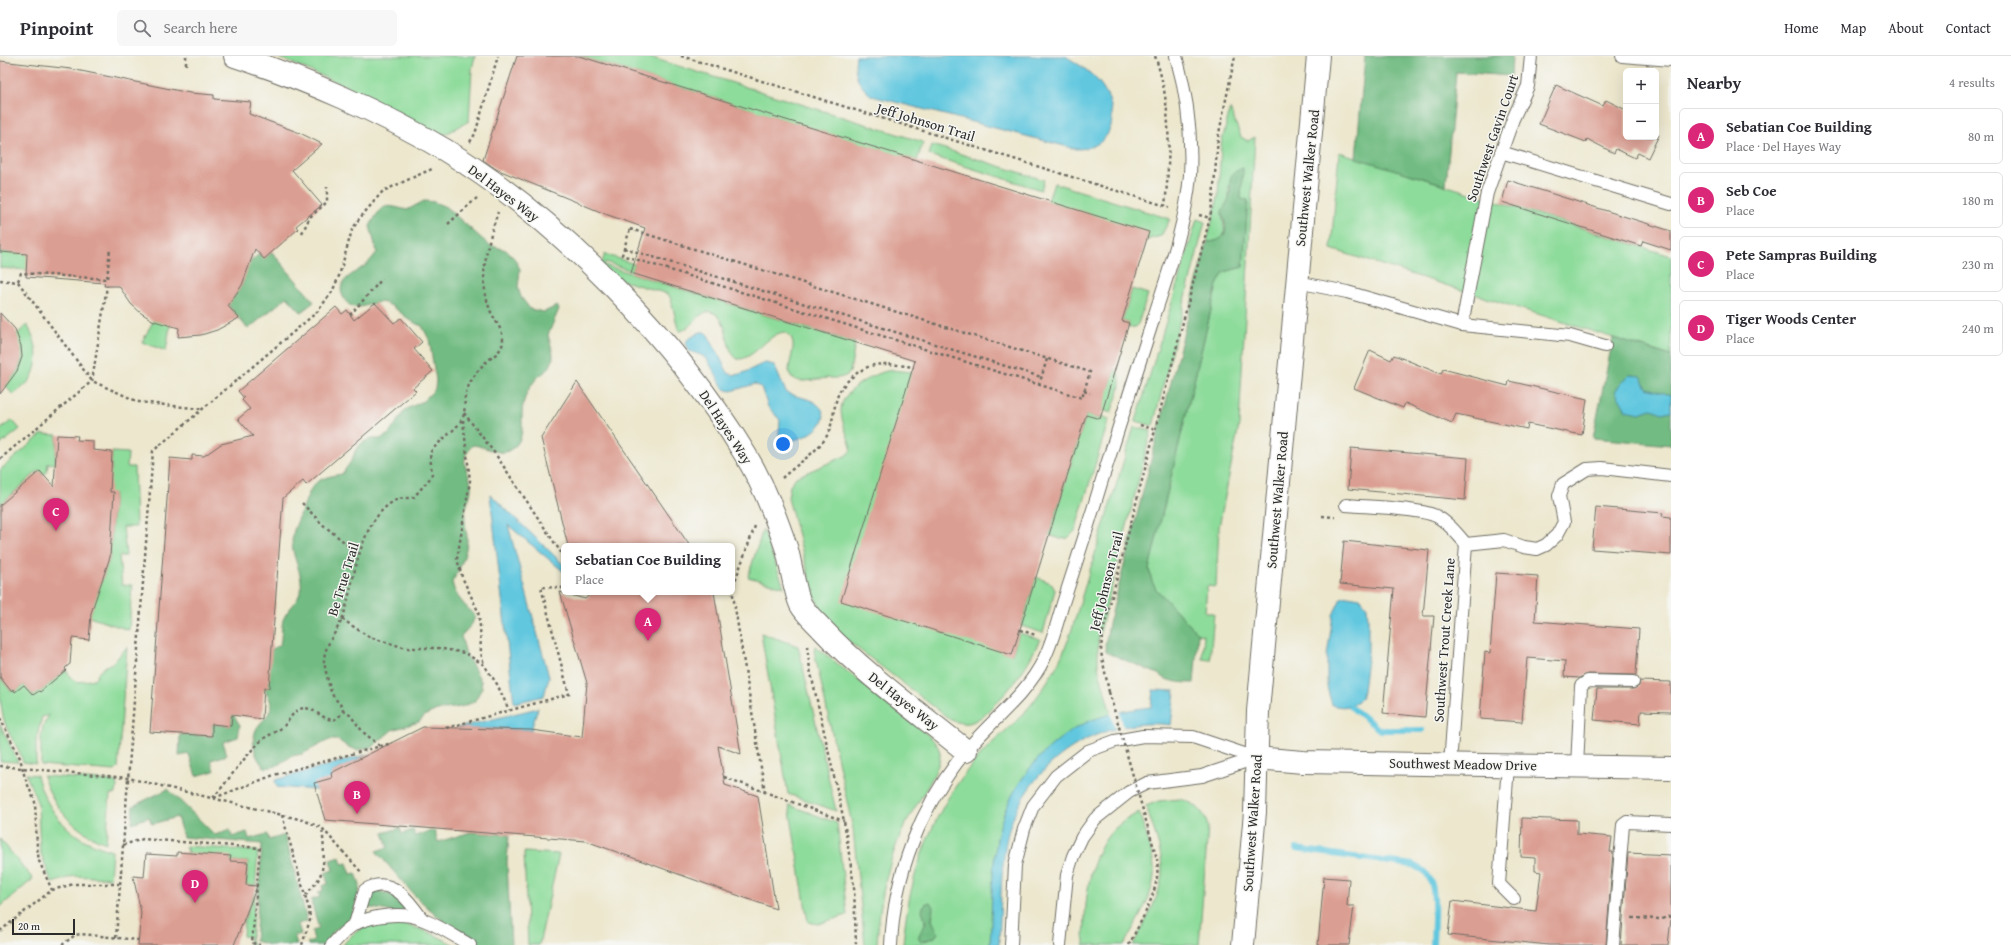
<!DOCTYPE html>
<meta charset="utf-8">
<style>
:root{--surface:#fff;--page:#f7f7f7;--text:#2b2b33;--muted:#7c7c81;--line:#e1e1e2;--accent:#db2777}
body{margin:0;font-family:"Gentium Book Plus",serif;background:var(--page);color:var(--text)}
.controls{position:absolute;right:12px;top:12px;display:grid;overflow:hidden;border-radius:6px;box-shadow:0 4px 16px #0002}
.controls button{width:36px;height:36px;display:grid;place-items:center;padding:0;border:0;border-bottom:1px solid var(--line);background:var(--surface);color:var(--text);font:20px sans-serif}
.scale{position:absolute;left:12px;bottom:10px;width:63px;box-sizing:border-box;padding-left:4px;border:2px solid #2b2b2b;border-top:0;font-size:11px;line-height:14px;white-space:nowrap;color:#2b2b2b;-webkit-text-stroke:3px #f6f6f2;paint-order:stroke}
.you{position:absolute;left:783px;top:388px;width:14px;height:14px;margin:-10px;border:3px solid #fff;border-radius:50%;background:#1a73e8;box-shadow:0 0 0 6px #1a73e833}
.badge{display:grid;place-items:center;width:26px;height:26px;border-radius:50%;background:var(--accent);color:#fff;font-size:13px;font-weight:700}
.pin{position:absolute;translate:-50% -33px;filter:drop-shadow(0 1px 2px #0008)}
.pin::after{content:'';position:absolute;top:21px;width:14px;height:12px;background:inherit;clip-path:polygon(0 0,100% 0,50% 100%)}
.popup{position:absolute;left:561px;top:487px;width:174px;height:52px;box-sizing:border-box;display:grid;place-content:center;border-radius:6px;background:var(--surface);filter:drop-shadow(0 1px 3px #0005);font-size:13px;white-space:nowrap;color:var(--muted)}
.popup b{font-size:15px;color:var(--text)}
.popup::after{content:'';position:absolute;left:50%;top:100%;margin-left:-8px;border:8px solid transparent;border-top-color:var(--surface)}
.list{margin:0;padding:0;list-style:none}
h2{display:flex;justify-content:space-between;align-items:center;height:52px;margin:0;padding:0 16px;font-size:17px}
h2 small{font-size:13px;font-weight:400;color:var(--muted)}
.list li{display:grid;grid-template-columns:26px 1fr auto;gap:12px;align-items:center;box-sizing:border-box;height:56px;margin:0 8px 8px;padding:0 8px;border:1px solid var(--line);border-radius:6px}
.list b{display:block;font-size:15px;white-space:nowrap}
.list p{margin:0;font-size:13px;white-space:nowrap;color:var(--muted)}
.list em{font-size:13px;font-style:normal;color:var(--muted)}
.icon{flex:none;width:22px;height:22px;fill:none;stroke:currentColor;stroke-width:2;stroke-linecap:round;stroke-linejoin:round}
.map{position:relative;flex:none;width:1671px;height:889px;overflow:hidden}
header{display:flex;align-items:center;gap:24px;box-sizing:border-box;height:56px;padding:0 20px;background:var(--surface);border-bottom:1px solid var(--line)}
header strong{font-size:19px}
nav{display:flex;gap:22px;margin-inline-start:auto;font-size:14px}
.search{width:280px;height:36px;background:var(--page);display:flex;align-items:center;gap:10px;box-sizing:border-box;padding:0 14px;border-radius:6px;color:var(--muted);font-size:15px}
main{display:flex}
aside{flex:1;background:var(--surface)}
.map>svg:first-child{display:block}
.green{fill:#8edc9b;stroke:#5c8463;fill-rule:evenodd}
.forest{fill:#72bc83;stroke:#4e7457}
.water{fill:#61c7df;stroke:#467985}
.pier{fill:#ece7cd}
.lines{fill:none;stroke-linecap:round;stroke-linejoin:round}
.stream{stroke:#61c7df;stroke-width:6}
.building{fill:#db9e92}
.lane-casing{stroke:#6f6d64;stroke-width:14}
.street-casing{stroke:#6f6d64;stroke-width:24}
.secondary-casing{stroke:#6f6d64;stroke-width:24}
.path{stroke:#6f6d64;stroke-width:2.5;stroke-dasharray:3 3;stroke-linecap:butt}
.lane{stroke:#fff;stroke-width:12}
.street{stroke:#fff;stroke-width:22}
.secondary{stroke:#fff;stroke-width:22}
.path-bridge{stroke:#6f6d64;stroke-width:2.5;stroke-dasharray:3 3;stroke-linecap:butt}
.labels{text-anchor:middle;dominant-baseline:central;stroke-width:3;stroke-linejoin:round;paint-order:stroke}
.street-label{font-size:14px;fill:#2b2b2b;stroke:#f6f6f2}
</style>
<header>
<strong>Pinpoint</strong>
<div class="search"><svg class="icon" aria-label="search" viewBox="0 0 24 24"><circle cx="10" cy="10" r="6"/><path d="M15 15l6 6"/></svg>Search here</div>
<nav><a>Home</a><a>Map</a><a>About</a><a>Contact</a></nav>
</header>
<main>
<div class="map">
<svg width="1671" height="889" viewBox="0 0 1671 889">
<rect width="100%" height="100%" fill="#f6f6f2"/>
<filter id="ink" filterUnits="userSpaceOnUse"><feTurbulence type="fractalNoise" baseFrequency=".025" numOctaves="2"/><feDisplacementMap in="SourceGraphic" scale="8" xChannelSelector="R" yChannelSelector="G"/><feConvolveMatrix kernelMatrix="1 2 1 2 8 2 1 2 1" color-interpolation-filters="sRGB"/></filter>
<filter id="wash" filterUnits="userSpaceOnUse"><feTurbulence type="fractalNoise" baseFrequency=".012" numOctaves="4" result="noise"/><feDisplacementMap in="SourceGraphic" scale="16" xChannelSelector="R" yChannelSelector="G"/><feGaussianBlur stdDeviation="0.9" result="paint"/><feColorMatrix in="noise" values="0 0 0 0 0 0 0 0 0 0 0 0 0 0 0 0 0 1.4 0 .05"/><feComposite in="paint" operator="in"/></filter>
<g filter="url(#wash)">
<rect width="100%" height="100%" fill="#ece7cd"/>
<!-- green -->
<g class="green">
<path d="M275 0H475L472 13 469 65 446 78 438 79 355 34Z"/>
<path d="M579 0H646L923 86 917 105Z"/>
<path d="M1230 53 1241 81 1248 85 1255 81 1239 369 1219 471 1216 531 1207 530 1205 557H1214L1210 604 1202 603 1204 579 1198 578 1156 533 1152 526 1149 513 1217 229 1224 216 1243 211 1248 144H1241L1229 129V143L1222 156C1223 173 1232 185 1207 186L1218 141 1221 89Z"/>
<path d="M932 89 1044 124 1041 134 929 99Z"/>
<path d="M1339 96 1671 200V300L1331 193Z"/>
<path d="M1054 127 1170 163 1161 180 1146 184 1048 145Z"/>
<path d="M1197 163 1205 166 1153 370 1136 365Z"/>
<path d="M0 196 29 198 28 214 0 212Z"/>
<path d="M605 198 634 208 632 215 605 206 604 209 855 287 850 316C845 323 835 322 827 322 819 323 810 325 802 325 771 323 809 286 784 276 767 278 753 305 737 303 725 293 729 274 720 262 703 243 693 274 680 275L678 273 671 243 668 238 610 221 601 209Z"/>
<path d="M1132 233 1148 238 1138 268 1135 271 1128 272 1129 267 1122 265Z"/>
<path d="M157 258 171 263 166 295 142 286Z"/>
<path d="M27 269C37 285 41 305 31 322 27 329 19 334 13 339L6 330C8 325 12 322 15 318 25 305 22 293 16 279Z"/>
<path d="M1115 313C1127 325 1115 343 1111 357L1102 354Z"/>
<path d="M892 314 912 316 1012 599 1019 577 1040 583C1028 610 1013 631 992 651 985 658 978 665 969 667 962 668 957 666 951 664L848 585 827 564 814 539 788 442 790 430 796 421 845 400 850 396 851 391C848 379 838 360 842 348 847 331 877 316 892 314Z"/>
<path d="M1086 359 1100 363 1101 360 1109 363 1075 475 1068 482 1061 483 1049 479Z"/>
<path d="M12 364 20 373 0 389V374Z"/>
<path d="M1134 371 1151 375 1098 584V611L1111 658 1082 669 1024 721 1007 750 997 783 990 889H903C908 818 934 749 982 697 995 683 1011 671 1024 657 1036 644 1046 628 1055 613 1070 587 1077 555 1086 527 1102 475 1118 423 1134 371ZM923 850 933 858 932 864 935 881 923 886 919 882 925 869Z"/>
<path d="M42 378 57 379 55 408 48 407 47 416 44 419 39 414 0 449V414Z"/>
<path d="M112 396 128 397 127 411H134L136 471H123L126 500H119L122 529H132L129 574 89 561 110 501 114 437 112 443 99 414 111 415Z"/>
<path d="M763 473 784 531 748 521Z"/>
<path d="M1036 521 1051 527 1055 534 1043 577 1021 570Z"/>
<path d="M761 577 798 590 836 755 788 738Z"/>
<path d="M815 590 928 679C934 684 940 691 940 699 940 716 914 751 906 767 887 805 879 848 877 889H865L853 773 814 595Z"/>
<path d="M127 591 118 712 115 715 41 709V682L43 670 49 659 42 661 36 684V708L23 706C20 693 11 683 6 670 0 654 0 638 0 621L11 635 13 633 15 636 24 629 33 639 39 635 40 636 66 614 71 622 77 626 91 624 96 622 98 617 106 610 114 606Z"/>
<path d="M0 668 18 706 0 705Z"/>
<path d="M26 718 37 719C43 745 61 772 86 785 94 789 103 792 112 795L110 822 74 820 52 827 40 795 38 748Z"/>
<path d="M43 720 114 725 117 729 116 738H110L106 787C75 776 53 751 43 720Z"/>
<path d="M1180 743C1195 747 1205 755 1208 771L1199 889H1133C1144 867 1161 841 1162 815 1163 796 1152 769 1146 750L1159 745Z"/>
<path d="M789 749 837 767 847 859 818 868 808 866Z"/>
<path d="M1139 756C1144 774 1153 794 1154 812 1156 838 1135 867 1124 889H1084C1085 850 1086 794 1120 768 1126 763 1133 760 1139 756Z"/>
<path d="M0 783 33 823 0 851Z"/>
<path d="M186 790 258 795 251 888 255 889H249L250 881 243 880 244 865 254 838 255 830 246 829 248 806 230 805 231 801 188 797Z"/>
<path d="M524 796 559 798 539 889H528Z"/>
<path d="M381 867C408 866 431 876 454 889H343C355 874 363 871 381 867Z"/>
</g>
<!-- forest -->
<g class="forest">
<path d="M1365 0H1512L1511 20 1456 16 1446 129 1356 102Z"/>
<path d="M1243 112 1241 143 1248 144 1243 211 1224 216 1217 229 1149 513 1152 526 1156 533 1198 578 1194 627C1182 627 1166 626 1158 618L1106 596 1105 589 1109 568 1207 186C1218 186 1228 181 1225 168 1225 164 1222 160 1222 156 1223 151 1228 147 1229 142 1233 128 1223 119 1243 112Z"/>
<path d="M424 145 434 146 446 151 489 189 506 194 514 202 520 213 518 232 521 241 530 253 544 256 557 250 559 253 548 279C550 288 555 296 552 306 549 314 544 316 538 321 532 327 526 337 524 345 518 363 530 384 508 395 500 400 485 390 473 389 469 393 466 396 465 402 463 411 470 419 471 428 472 440 466 447 465 458 464 465 466 473 467 480 468 496 460 513 452 526 455 541 465 549 475 560L472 568 461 580 466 598 481 625 482 632 474 646 461 651 437 654 426 659 419 666 392 674 372 691 357 694 348 691 338 684H329L302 698 292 700 276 710 266 712C254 704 249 681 259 669 264 663 269 660 271 651 272 643 264 633 260 625L271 594 280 589C282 581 281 572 283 564 287 553 299 546 301 533 303 520 295 506 293 494 290 479 295 472 300 459 312 432 308 423 342 418L352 404 356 393 362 387 370 383H380L389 378 405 354 423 345 435 333 436 324 429 283 422 270C406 265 398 251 385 247 375 244 367 251 358 251 352 252 348 248 345 244 332 225 355 218 367 208 371 204 374 200 377 196L370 170C383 147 383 148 407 154Z"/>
<path d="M272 196 314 246 301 256 287 241 248 273 228 249 242 229 248 208 259 198 264 203Z"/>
<path d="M1613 282 1671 300V389L1593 382Z"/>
<path d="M232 657 240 669 238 681 223 686 227 699 211 704 214 715 196 720 189 698 179 700 180 678 211 680 212 668 231 670Z"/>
<path d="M168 733 215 779 230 774 232 781 247 776 249 783 267 778 269 784 285 779 307 865 298 868 301 878 294 880 297 889H270L255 885 262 788 183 781 177 761 152 768 149 761 132 767 133 750Z"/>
<path d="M400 772 402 778 413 774 415 780 434 774 438 786 471 776 509 779 507 806 511 889H481L445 867 414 839 376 795 388 791 383 777Z"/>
<path d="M340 801 342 808 347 807 351 818 356 817 360 829 359 836 353 857 349 864 334 875 324 889H308V887L314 885 312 875 319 873 311 844 320 841 318 836 323 835 322 830 328 828 325 817 333 814 330 804Z"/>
<path d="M378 835C390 838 403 842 408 854L399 857 367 851 366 847 369 838Z"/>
<path d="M930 846 933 851 932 864 938 877 935 881 921 886 919 884V879L926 866 922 854 925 848Z"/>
</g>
<!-- water -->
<g class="water">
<path d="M856 0H1065C1077 7 1088 14 1097 24 1121 50 1118 93 1076 93L872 40C858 29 853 18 856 0Z"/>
<path d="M700 276H705L708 279 728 317C741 323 753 310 766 307L774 309 786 336C796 342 810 341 818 349 839 367 797 390 781 383L779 378 780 364 768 351 761 331 755 328 731 335 724 333 707 303 701 299 689 295 686 287 687 284Z"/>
<path d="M1629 319 1641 320 1647 332 1671 339V355L1662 357 1652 353 1640 357 1626 354 1615 335Z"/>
<path d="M490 438 564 509V516L508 469 549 621 544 640 514 647Z"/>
<path d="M1348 540 1360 542 1367 551 1368 564V596L1362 642C1351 650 1346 653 1332 649L1327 631V600L1333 559 1341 542Z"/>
<path d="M1153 634 1175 635 1171 669C1096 659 1021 711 1006 786 1000 819 1001 855 999 889H990C992 854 991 817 997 783 1006 732 1045 684 1092 664 1111 657 1131 653 1151 651Z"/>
<path d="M538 652 531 674 457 672Z"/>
<path d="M369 698 331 717 332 722 316 734 277 731 275 724Z"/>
</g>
<!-- pier -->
<path class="pier" d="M1119 654 1124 673 1116 675 1110 656Z"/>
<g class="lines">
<!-- stream -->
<g class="stream">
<path d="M1351 651 1380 674H1422"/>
<path d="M1296 793 1413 809C1418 812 1425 815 1428 820 1438 832 1433 873 1433 889"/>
</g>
</g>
<g id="blocks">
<!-- building -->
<g class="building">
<path d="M517 0H579L1149 176 1122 265 1129 267 1100 363 1086 359 1012 599 841 545 915 305 631 217 645 172 608 159 496 113 483 104Z"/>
<path d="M0 5 71 13 190 37 214 39V43L251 46 249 58 300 77 322 88 292 114 322 149 296 170 298 173 264 203 255 193 242 229 228 250 239 262 217 274 201 279 178 281 179 272 154 265 141 257 131 248 119 230H104L105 227 26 221 27 198 0 196Z"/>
<path d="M1556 29 1603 50 1606 44 1626 54V81H1656V78L1659 79 1648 102 1638 97 1635 102 1616 93 1614 97 1587 83 1586 86 1539 68Z"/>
<path d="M1508 124 1671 175V194L1643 185 1641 190 1502 146Z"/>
<path d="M375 247 394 267 401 262 422 286 414 293 433 315 413 332 416 335 306 429 303 425 283 442 269 632H264L262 663 232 659 231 670 212 668V680L150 676 170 402 192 404V399L204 400 221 388 253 380 238 363 250 353 242 344 244 342 238 335 336 251 342 258 347 254 354 264Z"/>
<path d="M0 257 15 273 21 290 22 301 17 315 0 338Z"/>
<path d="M1370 294 1391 304 1394 299 1441 318 1443 313 1508 330 1509 325 1587 343 1582 379 1528 368 1527 373 1456 358 1452 367 1405 347 1403 352 1354 332Z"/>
<path d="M577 326 690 490H568L541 382Z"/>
<path d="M57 379 78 380 77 384 93 385V394L112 396 110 436H114L110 501 91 557 89 584 72 582 70 608 65 612 66 614 40 636 39 635 33 639 24 629 15 636 13 633 11 635 0 621V449L40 415 54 431Z"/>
<path d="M1351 392 1468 402 1465 444 1348 433Z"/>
<path d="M1596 451 1663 457 1662 460 1671 461V499L1592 493Z"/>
<path d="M1344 485 1429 494 1423 560H1434L1425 661 1383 657 1394 533 1340 528Z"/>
<path d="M1496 517 1538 520 1535 565 1639 573 1636 619 1588 618 1579 622 1564 621 1565 605 1527 602 1522 666 1480 663 1485 596 1490 597Z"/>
<path d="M560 536 585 543 593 536H714L741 698 718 690 725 729 758 740 776 853 586 785 325 764 314 727 332 722 331 717 423 671 531 674 582 681 587 627Z"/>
<path d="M1640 625 1671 626V656L1641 655 1640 668 1594 664 1597 633H1633L1639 630Z"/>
<path d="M1522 762 1577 764V778L1612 781 1610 796H1613L1606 889H1549L1448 879 1452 845 1536 855 1541 816 1535 815V802L1521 801Z"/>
<path d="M177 796 231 800 230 805 248 806 246 829 257 830 234 889H138L141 856 133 820 144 821 146 798 177 800Z"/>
<path d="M1628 797 1671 799V863L1668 889H1621Z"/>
<path d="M1324 821 1349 823 1347 850H1354L1349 889H1318Z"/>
</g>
</g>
</g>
<g filter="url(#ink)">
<use href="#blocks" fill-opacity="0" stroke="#6f6d64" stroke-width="1"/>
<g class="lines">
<!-- lane casing -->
<g class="lane-casing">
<g id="lane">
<path d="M1622 0 1671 4"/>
<path d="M1501 96 1671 148"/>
<path d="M1297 226 1347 236 1462 269 1570 280 1605 290"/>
<path d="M1462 269 1487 137 1513 63 1528 30 1531 0"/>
<path d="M1346 449C1368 451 1419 452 1436 460 1448 466 1457 478 1466 488"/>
<path d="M1450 709 1466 488 1504 484 1524 491 1537 493 1546 489 1557 479 1564 466 1559 440 1563 428 1587 413 1602 412 1671 420"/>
<path d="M1508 710 1499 828 1514 843"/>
<path d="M1577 710 1581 630 1588 625 1633 626"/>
<path d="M355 868 365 834C391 819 409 844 422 863"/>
<path d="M332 889C339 881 346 873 355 868 373 859 403 856 421 863 438 869 454 880 470 889"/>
<path d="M891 889C894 818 921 749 966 695 991 664 1026 640 1044 603 1053 585 1058 563 1064 544 1077 504 1090 464 1102 424 1119 371 1136 317 1153 264 1168 217 1186 168 1190 119 1192 80 1187 38 1176 0"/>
<path d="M1011 889 1015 809 1024 773 1033 750 1056 720 1088 695 1115 685 1143 680 1193 681 1256 702"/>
<path d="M1060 889 1067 819 1073 800 1082 781 1095 763 1129 736 1147 727 1202 720 1256 702"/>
<path d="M1613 889 1623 769 1627 766 1671 768"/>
</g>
</g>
<!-- street casing -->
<g class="street-casing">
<g id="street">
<path d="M235 0C305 23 382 56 445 94 559 163 676 284 745 398 763 427 776 461 787 494 791 508 795 538 801 549 806 558 816 566 822 573 865 619 917 655 966 695"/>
<path d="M1256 702 1303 706 1671 712"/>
</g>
</g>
<!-- secondary casing -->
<g class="secondary-casing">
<path id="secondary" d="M1243 889 1255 756 1258 655 1318 0"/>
</g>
<!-- path -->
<g class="path">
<path d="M186 0V12"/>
<path d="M681 0 1169 151"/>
<path d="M1155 0C1172 48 1170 100 1165 150"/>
<path d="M470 86 475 78 498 0"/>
<path d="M1199 159 1210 162"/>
<path d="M448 168 478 141"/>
<path d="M630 173 1090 316 1082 342 622 199Z"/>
<path d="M302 177 310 161 327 146V131"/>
<path d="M624 192 1041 321"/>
<path d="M0 224 18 226 92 325 139 346 201 353"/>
<path d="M18 225 21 217 107 223 110 192"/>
<path d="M350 259 382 223"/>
<path d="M1039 329 1047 303"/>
<path d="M1084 335 1090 337"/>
<path d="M464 357 496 399 564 501"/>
<path d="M463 364 470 425 457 503 462 521 478 555 480 570 481 597 484 609"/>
<path d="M1140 369 1156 374"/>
<path d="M0 403 92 325 107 230"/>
<path d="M782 422C796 409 814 398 825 383 833 371 833 355 837 342 839 334 845 327 851 322 872 303 887 308 914 311"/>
<path d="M302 447 322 468 359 498"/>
<path d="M1322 460 1335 461"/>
<path d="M755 470 732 533 765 736"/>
<path d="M342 563 369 581 406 592H438L465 597 484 609 497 628 509 654"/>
<path d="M1020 574 1036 579"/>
<path d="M807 590 810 613 844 765 854 830 856 889"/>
<path d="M1109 636 1101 596 1102 579 1210 162 1213 142 1218 82 1235 0"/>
<path d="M343 655 350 659 363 676 380 690"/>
<path d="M0 662 20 702 25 722 35 746 37 791 39 805 52 834"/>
<path d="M446 672 569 638 541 531 564 532"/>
<path d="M0 710 128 722 303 764 322 772 362 817"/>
<path d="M724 721 844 765"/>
<path d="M213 742C228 725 246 698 263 683 270 678 277 676 284 670 289 665 292 657 298 654 315 644 329 679 343 655 342 648 335 644 332 638 330 635 324 608 324 605 324 589 337 576 343 561 355 525 358 464 396 444 402 441 408 443 414 441L432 420 430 397C438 385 453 377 461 365 466 358 464 348 465 341 467 330 475 317 483 309 490 301 503 297 503 284 503 272 492 262 489 251 478 220 488 185 498 156"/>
<path d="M214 742 274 719 392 687"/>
<path d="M282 759 309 853 310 864 302 889"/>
<path d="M123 789 143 783 260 792 252 887 260 889"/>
<path d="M306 839C309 834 315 829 318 824 326 810 324 789 322 773"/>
<path d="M1632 862 1661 863 1671 860"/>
<path d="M0 875 52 834 74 828H119"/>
<path d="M116 882 153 395 317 256 332 236 339 220 352 174 359 163 383 135 434 112"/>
<path d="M62 889 75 879 81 878 138 884"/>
<path d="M1129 889C1142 862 1161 834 1157 803"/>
</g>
<!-- lane -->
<use href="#lane" class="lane"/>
<!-- street -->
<use href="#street" class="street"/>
<!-- secondary -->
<use href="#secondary" class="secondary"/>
<!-- path-bridge -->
<path class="path-bridge" d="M1109 636 1157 803"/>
</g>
</g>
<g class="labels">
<!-- street labels -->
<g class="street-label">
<text transform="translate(926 66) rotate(17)">Jeff Johnson Trail</text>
<text transform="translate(1492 82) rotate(-71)">Southwest Gavin Court</text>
<text transform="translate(1307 122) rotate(-84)">Southwest Walker Road</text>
<text transform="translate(504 137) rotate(37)">Del Hayes Way</text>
<text transform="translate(726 371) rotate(57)">Del Hayes Way</text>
<text transform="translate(1277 444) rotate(-85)">Southwest Walker Road</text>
<text transform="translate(343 523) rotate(-73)">Be True Trail</text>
<text transform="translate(1106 525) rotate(-76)">Jeff Johnson Trail</text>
<text transform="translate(1444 584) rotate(-86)">Southwest Trout Creek Lane</text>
<text transform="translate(904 645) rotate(38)">Del Hayes Way</text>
<text transform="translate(1463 708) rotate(1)">Southwest Meadow Drive</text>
<text transform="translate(1252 767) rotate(-86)">Southwest Walker Road</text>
</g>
</g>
</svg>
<div class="controls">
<button>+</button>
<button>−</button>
</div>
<div class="scale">20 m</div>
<div class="you"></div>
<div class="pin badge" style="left:648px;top:585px">A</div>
<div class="popup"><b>Sebatian Coe Building</b>Place</div>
<div class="pin badge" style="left:357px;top:758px">B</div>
<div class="pin badge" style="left:56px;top:475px">C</div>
<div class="pin badge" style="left:195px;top:847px">D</div>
</div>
<aside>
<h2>Nearby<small>4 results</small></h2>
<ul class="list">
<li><span class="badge">A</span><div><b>Sebatian Coe Building</b><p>Place · Del Hayes Way</p></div><em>80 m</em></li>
<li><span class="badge">B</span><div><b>Seb Coe</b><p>Place</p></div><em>180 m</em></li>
<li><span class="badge">C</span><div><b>Pete Sampras Building</b><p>Place</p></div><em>230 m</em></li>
<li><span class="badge">D</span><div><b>Tiger Woods Center</b><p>Place</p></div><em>240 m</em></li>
</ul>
</aside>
</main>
